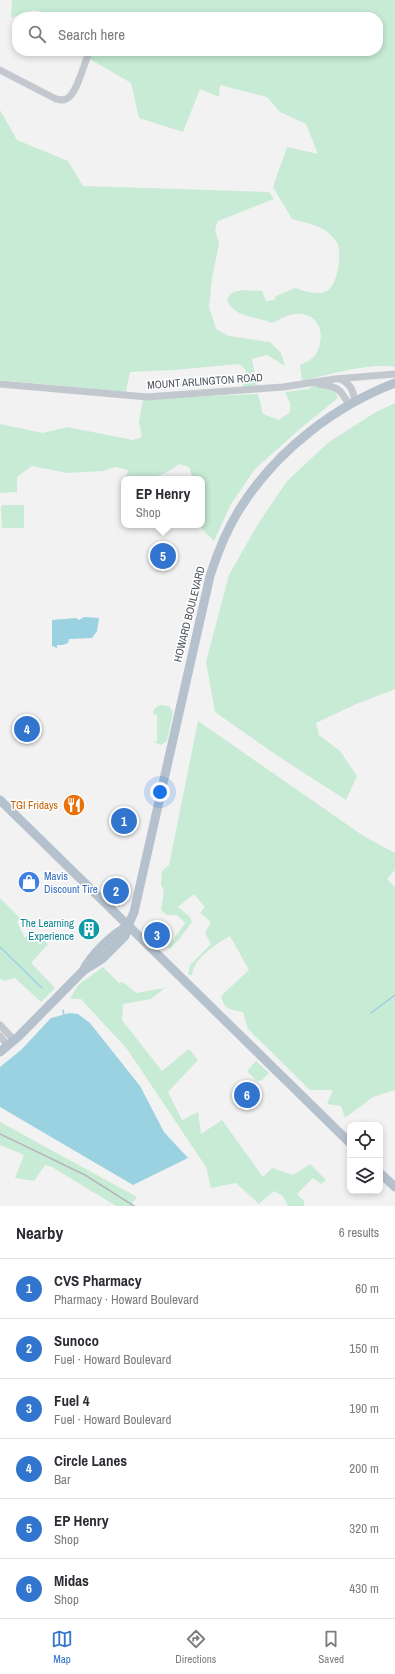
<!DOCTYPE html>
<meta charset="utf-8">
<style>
:root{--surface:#fff;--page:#f2f2f3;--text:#2b2b33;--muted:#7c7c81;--line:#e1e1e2;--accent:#3175ce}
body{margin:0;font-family:"Archivo Narrow",sans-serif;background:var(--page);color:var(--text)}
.controls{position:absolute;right:12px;bottom:12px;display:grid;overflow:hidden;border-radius:8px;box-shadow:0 2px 6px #0003}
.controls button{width:36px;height:36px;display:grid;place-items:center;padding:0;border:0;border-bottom:1px solid var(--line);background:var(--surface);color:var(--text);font:20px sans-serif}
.you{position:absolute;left:160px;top:792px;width:14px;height:14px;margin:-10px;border:3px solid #fff;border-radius:50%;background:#1a73e8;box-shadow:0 0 0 6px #1a73e833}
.badge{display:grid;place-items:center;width:26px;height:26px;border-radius:50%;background:var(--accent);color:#fff;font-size:13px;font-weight:700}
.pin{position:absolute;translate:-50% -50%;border:2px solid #fff;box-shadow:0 1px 4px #0006}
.popup{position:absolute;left:121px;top:476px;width:84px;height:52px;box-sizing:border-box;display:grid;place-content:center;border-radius:8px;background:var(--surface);filter:drop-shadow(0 1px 3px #0005);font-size:13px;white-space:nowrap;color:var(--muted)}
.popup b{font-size:15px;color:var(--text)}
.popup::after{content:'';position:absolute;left:50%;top:100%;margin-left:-8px;border:8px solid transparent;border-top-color:var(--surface)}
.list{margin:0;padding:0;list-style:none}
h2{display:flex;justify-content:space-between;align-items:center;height:52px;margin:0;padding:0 16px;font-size:17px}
h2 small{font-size:13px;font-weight:400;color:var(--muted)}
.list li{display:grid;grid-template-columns:26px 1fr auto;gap:12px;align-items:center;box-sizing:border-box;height:60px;padding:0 16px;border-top:1px solid var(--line)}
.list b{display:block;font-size:15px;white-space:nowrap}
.list p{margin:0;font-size:13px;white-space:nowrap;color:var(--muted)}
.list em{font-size:13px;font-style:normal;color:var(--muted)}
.icon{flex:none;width:22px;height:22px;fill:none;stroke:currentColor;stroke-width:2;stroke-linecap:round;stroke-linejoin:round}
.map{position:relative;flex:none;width:395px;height:1206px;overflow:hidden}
.search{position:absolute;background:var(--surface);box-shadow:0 2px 6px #0003;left:12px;right:12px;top:12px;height:44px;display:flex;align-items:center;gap:10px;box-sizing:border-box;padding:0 14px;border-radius:16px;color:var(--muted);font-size:15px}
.sheet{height:412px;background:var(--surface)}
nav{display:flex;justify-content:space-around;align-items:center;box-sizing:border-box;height:56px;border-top:1px solid var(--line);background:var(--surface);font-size:11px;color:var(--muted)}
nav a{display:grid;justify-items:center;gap:2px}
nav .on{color:var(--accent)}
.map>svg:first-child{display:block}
.green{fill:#c7ebd5}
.water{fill:#9ad2e2}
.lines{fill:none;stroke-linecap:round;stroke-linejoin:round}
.stream{stroke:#9ad2e2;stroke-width:1.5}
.minor{stroke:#c2c8ce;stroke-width:7}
.major{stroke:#b5c1cc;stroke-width:9}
.rail{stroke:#b5b7bb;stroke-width:1.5}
.labels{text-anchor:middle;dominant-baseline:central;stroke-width:3;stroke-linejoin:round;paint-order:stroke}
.street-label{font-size:11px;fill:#4c545d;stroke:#fff}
.food-label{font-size:11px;fill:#c56008;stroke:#fff;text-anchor:end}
.shop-label{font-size:11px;fill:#366cbe;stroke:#fff;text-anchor:start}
.culture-label{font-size:11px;fill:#0d838f;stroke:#fff;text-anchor:end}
</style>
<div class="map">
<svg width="395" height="1206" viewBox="0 0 395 1206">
<rect width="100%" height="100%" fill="#f3f2f2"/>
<!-- green -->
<g class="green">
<path d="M12 0H395V367C369 362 328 375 302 381L300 365C306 362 314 359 317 352 326 334 319 312 295 314 288 314 279 320 272 323 256 316 234 318 227 300 231 286 251 291 262 291L266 301 274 300 276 296 295 288C304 291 318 296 327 291 338 284 341 257 338 245 337 241 330 234 326 231 316 224 303 222 292 219L273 187 287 147 318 154 306 124 280 112 267 97 220 85 219 97 200 89 183 132 139 118 131 83 76 51H378V17H56V15L34 10 11 18Z"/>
<path d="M0 110 17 140 68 161 83 186 269 192 274 199 218 221 215 229 219 244 212 278 209 307 216 329 229 336 270 342 281 353 285 366 267 355 252 359 257 385 243 388 246 370 239 364 173 370 130 372 126 392 0 380Z"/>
<path d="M315 385 334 389 338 398 301 428 255 469 231 504 214 541 198 525H202V479H193L189 467 179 464C159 479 149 479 125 479L128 470 115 467 103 471 67 473 32 466 17 477V492L0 493V424L43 433 67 427 133 440 142 437 139 422 143 399 258 394 263 414 279 420 290 412V403L285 392 308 389Z"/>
<path d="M395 403V689L354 705 316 723 319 735 340 751 357 776 346 800 278 756 215 712 206 662 229 575 258 524 287 481 329 442 376 412Z"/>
<path d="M3 505H24V528H2L1 507Z"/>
<path d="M161 705 169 706 173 712 167 741 161 745 153 742 157 741V715L153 714C153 709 156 706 161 705Z"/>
<path d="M198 721 365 837 395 853V870L387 879 395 887V1090L373 1097 345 1118 341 1106 327 1104 333 1090H310L248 1029 243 1012C230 1009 225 1011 221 996L249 970 230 936C216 944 194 958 192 975H188L190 965 211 944 205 933 211 922 200 913 205 907 194 894 178 907 190 917 192 922 181 937 170 949 168 947 185 923 177 915H167L161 910 164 890 161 885 162 871 169 865Z"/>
<path d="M0 898 20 918 17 922 25 938 33 930 48 944 31 963 55 988 41 1002 15 978 3 981 0 978Z"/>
<path d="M103 967 119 983 123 982 136 993 165 988 151 999 123 1004 122 1020 162 1071 189 1049 198 1060 168 1092 182 1120 198 1112 201 1134 222 1120 263 1177 272 1168 293 1175 310 1164 326 1180 321 1184 313 1178 297 1194 304 1201V1206H288L283 1196 274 1191 259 1204 236 1183 211 1188 206 1167 127 1049 81 999H70L78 985Z"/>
<path d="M256 1061 269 1073 262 1080 257 1081 247 1071Z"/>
<path d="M0 1122 137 1197 132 1203 135 1206H116L52 1167 45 1165 34 1181 15 1178 24 1155 0 1145Z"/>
</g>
<!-- water -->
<g class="water">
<path d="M84 617 99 618 97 631 92 638 69 639 68 643 63 645H57V648L52 646V620L76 618 79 620Z"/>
<path d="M70 1013 78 1014 90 1023 140 1086 164 1132 188 1158 133 1185 0 1107V1067L22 1049 51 1018Z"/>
</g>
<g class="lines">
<!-- stream -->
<g class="stream">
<path d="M0 947 42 988"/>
<path d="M63 1010 64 1015"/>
<path d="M371 1013 395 995"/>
</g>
<!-- minor -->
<g class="minor">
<path d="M0 70 56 99C60 100 64 101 68 98 78 91 84 62 90 51"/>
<path d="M340 379C351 384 353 390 355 402"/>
<path d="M0 384 147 397 160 396 283 387 335 379 395 374"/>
<path d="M319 384C338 387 340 388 349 405"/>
<path d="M0 1025 14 1040"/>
<path d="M0 1036 8 1046"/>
</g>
<!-- major -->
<g class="major">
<path d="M0 800 350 1143"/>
<path d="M83 971 102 959 125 936 128 926 134 912 210 576C218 551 228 526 243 504 278 450 335 406 395 383"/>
<path d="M0 1052 19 1036 83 971C90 956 113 933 128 926"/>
<path d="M380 1173 395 1187"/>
</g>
<!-- rail -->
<path class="rail" d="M0 1134 85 1175 134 1206"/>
</g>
<!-- icons -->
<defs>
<g id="restaurant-disc" transform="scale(1.15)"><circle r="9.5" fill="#e8710a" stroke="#fff"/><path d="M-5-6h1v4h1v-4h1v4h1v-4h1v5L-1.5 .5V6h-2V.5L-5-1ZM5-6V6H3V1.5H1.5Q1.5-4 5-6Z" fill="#fff"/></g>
<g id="shop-disc" transform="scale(1.15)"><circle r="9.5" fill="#3f7fe0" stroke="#fff"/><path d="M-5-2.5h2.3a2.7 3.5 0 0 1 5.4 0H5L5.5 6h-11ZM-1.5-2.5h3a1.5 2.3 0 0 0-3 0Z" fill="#fff"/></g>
<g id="building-disc" transform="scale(1.15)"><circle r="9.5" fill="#0f9aa8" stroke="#fff"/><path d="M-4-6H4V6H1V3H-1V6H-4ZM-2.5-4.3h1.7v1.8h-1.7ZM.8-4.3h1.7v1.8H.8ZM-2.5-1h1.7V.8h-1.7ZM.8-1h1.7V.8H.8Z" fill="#fff"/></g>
</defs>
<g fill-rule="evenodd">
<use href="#restaurant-disc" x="74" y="805"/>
<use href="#shop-disc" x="29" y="882"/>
<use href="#building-disc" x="89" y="929"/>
</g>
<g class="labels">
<!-- street labels -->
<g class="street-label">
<text transform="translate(205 381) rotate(-4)">MOUNT ARLINGTON ROAD</text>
<text transform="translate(189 614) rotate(-76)">HOWARD BOULEVARD</text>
</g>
<!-- food labels -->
<g class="food-label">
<text x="58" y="805">TGI Fridays</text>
</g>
<!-- shop labels -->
<g class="shop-label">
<text x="44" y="876">Mavis<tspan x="44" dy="13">Discount Tire</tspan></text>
</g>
<!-- culture labels -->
<g class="culture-label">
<text x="74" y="923">The Learning<tspan x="74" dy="13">Experience</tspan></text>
</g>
</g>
</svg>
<div class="controls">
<button><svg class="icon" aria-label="locate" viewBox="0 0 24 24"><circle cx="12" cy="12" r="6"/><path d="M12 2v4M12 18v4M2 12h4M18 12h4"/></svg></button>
<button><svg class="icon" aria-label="layers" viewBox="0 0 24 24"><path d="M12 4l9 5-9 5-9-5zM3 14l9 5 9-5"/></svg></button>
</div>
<div class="you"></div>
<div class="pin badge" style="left:124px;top:821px">1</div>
<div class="pin badge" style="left:116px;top:891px">2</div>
<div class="pin badge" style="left:157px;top:935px">3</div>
<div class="pin badge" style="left:27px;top:729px">4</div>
<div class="pin badge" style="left:163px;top:556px">5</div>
<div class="popup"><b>EP Henry</b>Shop</div>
<div class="pin badge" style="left:247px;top:1095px">6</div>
<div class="search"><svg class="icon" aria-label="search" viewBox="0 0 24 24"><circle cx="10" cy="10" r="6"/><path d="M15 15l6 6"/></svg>Search here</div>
</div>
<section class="sheet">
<h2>Nearby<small>6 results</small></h2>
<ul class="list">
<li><span class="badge">1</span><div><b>CVS Pharmacy</b><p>Pharmacy · Howard Boulevard</p></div><em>60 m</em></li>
<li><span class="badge">2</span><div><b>Sunoco</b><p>Fuel · Howard Boulevard</p></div><em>150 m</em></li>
<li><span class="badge">3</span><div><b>Fuel 4</b><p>Fuel · Howard Boulevard</p></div><em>190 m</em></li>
<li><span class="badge">4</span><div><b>Circle Lanes</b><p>Bar</p></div><em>200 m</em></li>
<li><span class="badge">5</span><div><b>EP Henry</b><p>Shop</p></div><em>320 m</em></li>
<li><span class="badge">6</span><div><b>Midas</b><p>Shop</p></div><em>430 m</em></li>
</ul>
</section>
<nav>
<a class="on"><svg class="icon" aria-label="map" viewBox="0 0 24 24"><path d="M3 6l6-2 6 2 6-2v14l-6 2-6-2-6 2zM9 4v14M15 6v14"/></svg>Map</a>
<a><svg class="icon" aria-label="directions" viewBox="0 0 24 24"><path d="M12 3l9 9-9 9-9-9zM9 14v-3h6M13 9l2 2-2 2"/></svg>Directions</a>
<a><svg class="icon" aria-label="saved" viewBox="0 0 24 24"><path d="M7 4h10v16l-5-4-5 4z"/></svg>Saved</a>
</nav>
